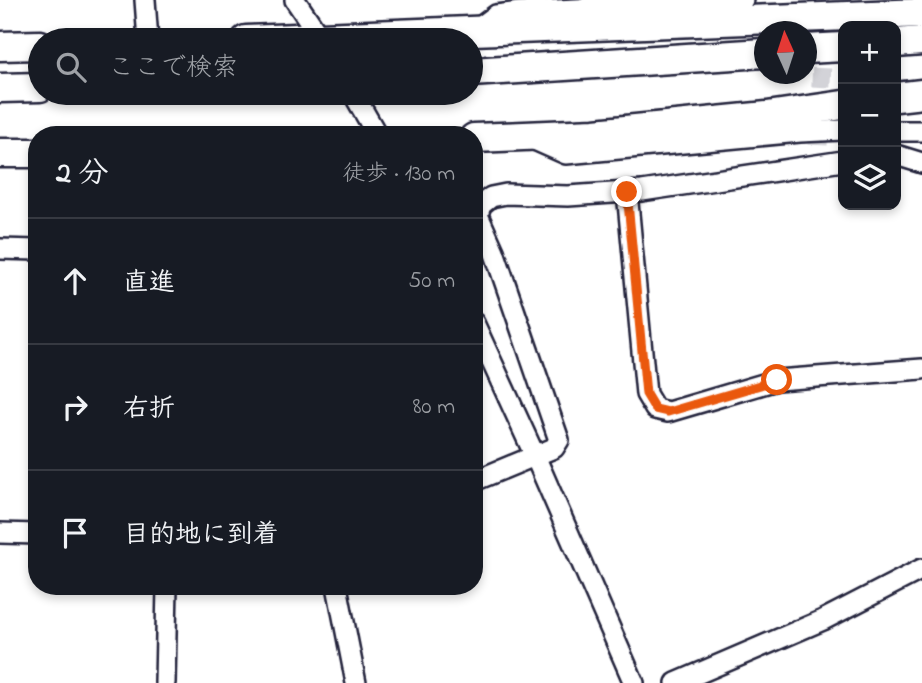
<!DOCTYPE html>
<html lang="ja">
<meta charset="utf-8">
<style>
:root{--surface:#171b24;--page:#242831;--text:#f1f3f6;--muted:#9ea1a6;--line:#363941}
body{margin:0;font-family:"Indie Flower","Klee One",sans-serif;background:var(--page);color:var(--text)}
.controls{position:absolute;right:21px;top:21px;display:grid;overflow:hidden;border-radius:14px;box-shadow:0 4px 10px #0003}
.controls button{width:63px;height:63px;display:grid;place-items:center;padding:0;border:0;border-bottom:2px solid var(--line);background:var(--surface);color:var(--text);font:35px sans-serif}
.compass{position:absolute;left:754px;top:21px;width:63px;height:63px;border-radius:50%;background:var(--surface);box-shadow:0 4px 10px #0003;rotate:357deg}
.stop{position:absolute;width:21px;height:21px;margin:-16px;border:5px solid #ea580c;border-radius:50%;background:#fff}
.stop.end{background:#ea580c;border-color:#fff;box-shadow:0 2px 7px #0008}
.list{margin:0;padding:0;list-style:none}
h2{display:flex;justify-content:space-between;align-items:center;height:91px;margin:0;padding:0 28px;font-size:30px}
h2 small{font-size:23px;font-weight:400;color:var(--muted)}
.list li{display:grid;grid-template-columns:46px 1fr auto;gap:21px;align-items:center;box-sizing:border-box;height:126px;padding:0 28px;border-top:2px solid var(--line)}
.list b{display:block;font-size:26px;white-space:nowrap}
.list em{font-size:23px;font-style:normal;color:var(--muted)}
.icon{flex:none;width:38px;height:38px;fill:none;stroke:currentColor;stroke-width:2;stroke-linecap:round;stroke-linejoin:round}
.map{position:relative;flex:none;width:922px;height:683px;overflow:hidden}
.search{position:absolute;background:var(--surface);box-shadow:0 4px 10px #0003;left:28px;top:28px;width:455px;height:77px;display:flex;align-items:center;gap:18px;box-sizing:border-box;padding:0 24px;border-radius:38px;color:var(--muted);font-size:26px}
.panel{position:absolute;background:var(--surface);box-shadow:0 4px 10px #0003;left:28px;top:126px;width:455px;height:469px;border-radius:28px}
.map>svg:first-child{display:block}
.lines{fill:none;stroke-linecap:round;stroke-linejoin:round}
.minor-tunnel{stroke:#d3d3d8;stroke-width:19;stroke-dasharray:19 10;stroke-linecap:butt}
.minor-casing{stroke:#22223b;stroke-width:24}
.highway-casing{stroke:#22223b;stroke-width:33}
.minor{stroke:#fff;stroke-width:19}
.highway{stroke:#fff;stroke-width:28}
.route{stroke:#ea580c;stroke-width:9}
</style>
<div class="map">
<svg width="922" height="683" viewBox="0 0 922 683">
<rect width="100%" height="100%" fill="#fff"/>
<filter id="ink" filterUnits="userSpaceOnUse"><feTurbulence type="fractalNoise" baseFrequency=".0143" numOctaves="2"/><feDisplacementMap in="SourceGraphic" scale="14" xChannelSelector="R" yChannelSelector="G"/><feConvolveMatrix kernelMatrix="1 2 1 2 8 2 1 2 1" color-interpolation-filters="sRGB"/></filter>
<g filter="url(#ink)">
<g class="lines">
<!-- minor-tunnel -->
<path class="minor-tunnel" d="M818 145 825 0"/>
<!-- minor casing -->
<g class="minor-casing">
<g id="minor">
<path d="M145 0 148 40"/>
<path d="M295 0 322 40"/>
<path d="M476 30 496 15 520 12 743 0"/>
<path d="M353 93 377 135"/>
<path d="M896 131H922"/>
<path d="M530 138 566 154 800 132 843 130"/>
<path d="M896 155 922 163"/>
<path d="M627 192 646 394 655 409 668 412 777 380 922 369"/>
<path d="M0 249 37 250"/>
<path d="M474 323 535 456 634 683"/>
<path d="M474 481 554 448 559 440 494 251 478 215 481 205 491 197 506 194 568 196 642 191 843 161"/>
<path d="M0 533 37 534"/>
<path d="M337 586 356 683"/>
<path d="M165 683 167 586"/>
<path d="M676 683 823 620 922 569"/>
</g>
</g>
<!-- highway casing -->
<g class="highway-casing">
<g id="highway">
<path d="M246 40 922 13"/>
<path d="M896 43 922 41"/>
<path d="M0 46 40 45"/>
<path d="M806 49 843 47"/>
<path d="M471 72 764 53"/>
<path d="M0 88 40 87"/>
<path d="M896 97 922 94"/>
<path d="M474 138 595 133 767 116 843 105"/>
<path d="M0 153H37"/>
</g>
</g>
<!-- minor -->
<use href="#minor" class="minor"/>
<!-- highway -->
<use href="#highway" class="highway"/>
</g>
</g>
<g class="lines" filter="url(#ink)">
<!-- route -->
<path class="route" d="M627 192 646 394 655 409 668 412 777 380"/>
</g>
</svg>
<div class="controls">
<button>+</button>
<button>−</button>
<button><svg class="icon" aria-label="layers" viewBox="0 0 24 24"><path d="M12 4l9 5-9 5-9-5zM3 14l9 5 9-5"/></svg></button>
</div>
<svg class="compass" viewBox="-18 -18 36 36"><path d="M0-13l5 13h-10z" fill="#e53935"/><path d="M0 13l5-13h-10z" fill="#9ea1a6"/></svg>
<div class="stop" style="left:777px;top:380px"></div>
<div class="stop end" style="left:627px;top:192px"></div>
<div class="search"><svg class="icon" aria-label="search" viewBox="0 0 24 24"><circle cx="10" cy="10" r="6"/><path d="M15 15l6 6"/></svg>ここで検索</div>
<section class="panel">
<h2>2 分<small>徒歩 · 130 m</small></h2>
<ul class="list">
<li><svg class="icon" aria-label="ahead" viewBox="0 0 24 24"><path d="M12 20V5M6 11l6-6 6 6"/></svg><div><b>直進</b></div><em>50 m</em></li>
<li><svg class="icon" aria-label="right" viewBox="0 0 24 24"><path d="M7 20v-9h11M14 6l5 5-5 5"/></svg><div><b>右折</b></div><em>80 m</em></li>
<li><svg class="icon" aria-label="arrive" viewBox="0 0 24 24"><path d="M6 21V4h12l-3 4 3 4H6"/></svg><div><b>目的地に到着</b></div></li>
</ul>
</section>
</div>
